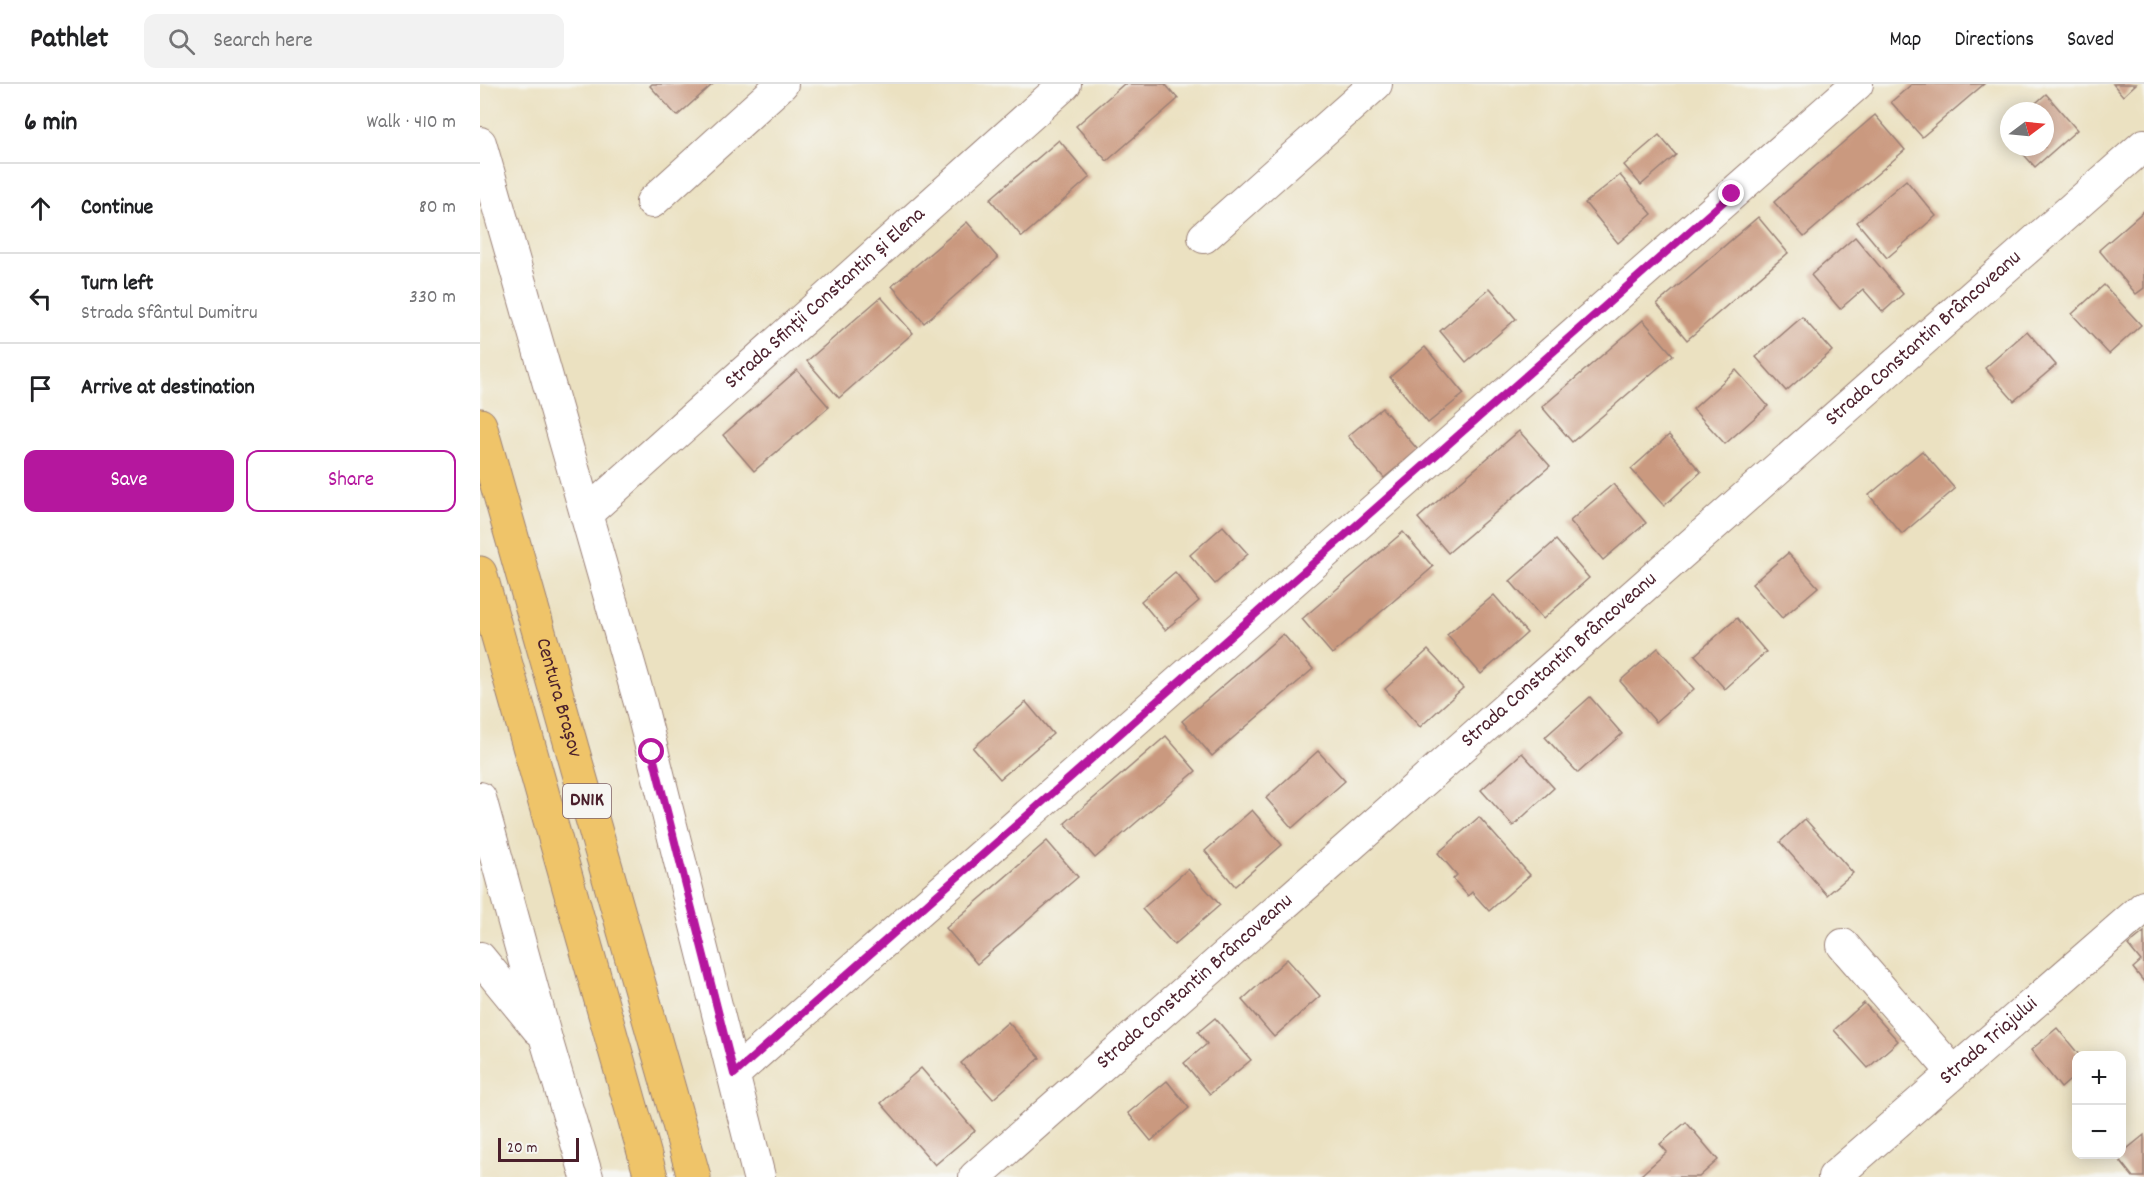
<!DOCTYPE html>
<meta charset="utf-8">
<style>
:root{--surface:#fff;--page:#f2f2f2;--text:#202124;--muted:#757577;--line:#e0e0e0;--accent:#b5179e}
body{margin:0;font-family:Dekko,sans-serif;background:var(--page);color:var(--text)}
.controls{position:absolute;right:18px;bottom:18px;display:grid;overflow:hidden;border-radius:12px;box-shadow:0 3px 15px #0003}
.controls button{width:54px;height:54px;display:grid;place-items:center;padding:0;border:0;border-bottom:2px solid var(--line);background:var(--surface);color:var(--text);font:30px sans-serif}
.compass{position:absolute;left:1520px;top:18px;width:54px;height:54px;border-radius:50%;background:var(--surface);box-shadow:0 3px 15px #0003;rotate:74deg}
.scale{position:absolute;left:18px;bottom:15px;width:81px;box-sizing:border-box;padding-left:6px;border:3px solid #4a1f2b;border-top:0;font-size:16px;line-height:21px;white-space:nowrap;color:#4a1f2b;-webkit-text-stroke:4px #f6f6f2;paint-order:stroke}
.stop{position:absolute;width:18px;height:18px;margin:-14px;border:4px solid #b5179e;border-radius:50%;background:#fff}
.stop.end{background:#b5179e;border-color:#fff;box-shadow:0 2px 6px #0008}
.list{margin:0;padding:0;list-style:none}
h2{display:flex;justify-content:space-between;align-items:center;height:78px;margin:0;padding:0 24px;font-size:26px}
h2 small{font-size:20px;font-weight:400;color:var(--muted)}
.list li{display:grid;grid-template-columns:39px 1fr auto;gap:18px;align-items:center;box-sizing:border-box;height:90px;padding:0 24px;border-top:2px solid var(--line)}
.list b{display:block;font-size:22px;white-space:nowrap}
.list p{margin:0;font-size:20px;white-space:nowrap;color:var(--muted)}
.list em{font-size:20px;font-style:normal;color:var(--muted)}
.actions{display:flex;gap:12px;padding:18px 24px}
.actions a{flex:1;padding:14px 0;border:2px solid var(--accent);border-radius:12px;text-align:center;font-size:21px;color:var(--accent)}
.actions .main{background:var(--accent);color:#fff}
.icon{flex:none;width:33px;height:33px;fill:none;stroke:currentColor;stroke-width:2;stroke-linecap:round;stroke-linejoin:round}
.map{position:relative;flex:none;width:1664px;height:1093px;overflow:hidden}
header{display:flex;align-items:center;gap:36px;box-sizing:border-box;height:84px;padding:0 30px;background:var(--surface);border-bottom:2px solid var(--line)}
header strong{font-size:28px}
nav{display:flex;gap:33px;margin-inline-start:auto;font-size:21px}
.search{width:420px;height:54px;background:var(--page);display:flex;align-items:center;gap:15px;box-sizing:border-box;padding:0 21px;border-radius:12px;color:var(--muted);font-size:22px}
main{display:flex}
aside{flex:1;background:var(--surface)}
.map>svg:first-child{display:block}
.building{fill:#ca997f}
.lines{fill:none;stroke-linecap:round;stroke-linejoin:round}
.street-casing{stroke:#9a8076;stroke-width:34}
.highway-casing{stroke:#9a8076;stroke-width:35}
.street{stroke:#fff;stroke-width:32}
.highway{stroke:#efc469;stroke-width:33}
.route{stroke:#b5179e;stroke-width:8}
.labels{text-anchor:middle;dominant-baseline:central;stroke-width:6;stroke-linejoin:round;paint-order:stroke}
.shield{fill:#f6f6f2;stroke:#7e6067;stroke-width:1.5}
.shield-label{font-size:20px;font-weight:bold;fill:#4a1f2b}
.street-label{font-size:21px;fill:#4a1f2b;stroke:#f6f6f2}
</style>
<header>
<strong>Pathlet</strong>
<div class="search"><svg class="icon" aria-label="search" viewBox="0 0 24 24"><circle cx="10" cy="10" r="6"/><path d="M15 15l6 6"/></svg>Search here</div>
<nav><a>Map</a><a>Directions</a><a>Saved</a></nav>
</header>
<main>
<aside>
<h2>6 min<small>Walk · 410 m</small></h2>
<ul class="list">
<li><svg class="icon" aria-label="ahead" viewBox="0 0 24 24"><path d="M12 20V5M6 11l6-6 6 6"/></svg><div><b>Continue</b></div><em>80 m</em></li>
<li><svg class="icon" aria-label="left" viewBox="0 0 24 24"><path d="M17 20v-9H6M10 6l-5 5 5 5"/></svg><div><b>Turn left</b><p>Strada Sfântul Dumitru</p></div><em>330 m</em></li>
<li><svg class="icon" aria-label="arrive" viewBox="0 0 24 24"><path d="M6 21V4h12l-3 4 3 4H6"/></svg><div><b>Arrive at destination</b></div></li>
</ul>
<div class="actions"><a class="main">Save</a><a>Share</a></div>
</aside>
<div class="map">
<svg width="1664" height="1093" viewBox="0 0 1664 1093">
<rect width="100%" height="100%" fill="#f6f6f2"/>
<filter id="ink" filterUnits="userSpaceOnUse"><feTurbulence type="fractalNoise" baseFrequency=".0167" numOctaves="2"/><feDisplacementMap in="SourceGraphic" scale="12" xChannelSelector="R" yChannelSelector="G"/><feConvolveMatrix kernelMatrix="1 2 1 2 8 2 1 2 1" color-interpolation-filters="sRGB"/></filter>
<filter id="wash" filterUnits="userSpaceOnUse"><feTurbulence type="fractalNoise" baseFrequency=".008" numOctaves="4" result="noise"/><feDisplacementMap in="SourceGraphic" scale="24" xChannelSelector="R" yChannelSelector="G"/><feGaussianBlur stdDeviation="1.35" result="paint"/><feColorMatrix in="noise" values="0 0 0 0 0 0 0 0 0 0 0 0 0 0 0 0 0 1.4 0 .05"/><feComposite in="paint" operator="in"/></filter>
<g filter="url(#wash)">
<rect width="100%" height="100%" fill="#ebe1c1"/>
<g id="blocks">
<!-- building -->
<g class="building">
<path d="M172 0H233L197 32 170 2Z"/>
<path d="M644 0H685L698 15 627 77 596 42Z"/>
<path d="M1432 0H1504L1442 53 1411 18Z"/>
<path d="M1633 0H1656L1643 12Z"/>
<path d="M1566 10 1597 46 1555 83 1537 63H1565V27H1547Z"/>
<path d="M1395 31 1425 66 1324 153 1294 118Z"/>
<path d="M1179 51 1196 71 1161 101 1144 81Z"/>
<path d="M579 56 610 93 542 153 510 115Z"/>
<path d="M1140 91 1172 130 1138 159 1105 119Z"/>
<path d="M1426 96 1456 132 1407 174 1377 138Z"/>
<path d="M1664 127V204L1656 210 1619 166Z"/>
<path d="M1278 133 1308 169 1207 256 1177 220Z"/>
<path d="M487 138 518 174 444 239 412 202Z"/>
<path d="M1375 153 1423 210 1403 228 1383 205 1360 225 1331 191Z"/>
<path d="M1624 201 1661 241 1629 270 1592 230Z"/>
<path d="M1010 204 1036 235 986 278 960 247Z"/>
<path d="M401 213 433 249 359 314 327 277Z"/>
<path d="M1322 233 1352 267 1306 307 1276 273Z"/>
<path d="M1163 236 1193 271 1092 358 1062 323Z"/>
<path d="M1547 247 1576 281 1534 317 1505 284Z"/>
<path d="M945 263 984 310 948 339 910 293Z"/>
<path d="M317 286 349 323 274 387 243 351Z"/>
<path d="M1256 286 1288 322 1245 360 1213 325Z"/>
<path d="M902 324 938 366 904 394 868 352Z"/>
<path d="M1039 347 1070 382 968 469 938 434Z"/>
<path d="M1189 351 1221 388 1184 422 1151 385Z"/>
<path d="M1442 367 1475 405 1422 450 1389 411Z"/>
<path d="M1133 400 1166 439 1123 476 1090 437Z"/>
<path d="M743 442 768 470 735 500 710 471Z"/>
<path d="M923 448 953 483 852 570 822 535Z"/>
<path d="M1076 456 1109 494 1063 535 1030 497Z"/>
<path d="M1308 469 1338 503 1302 534 1272 500Z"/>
<path d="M695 488 719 517 685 546 661 517Z"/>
<path d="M1014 511 1047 549 1001 590 967 551Z"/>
<path d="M1257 534 1286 568 1245 605 1215 571Z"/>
<path d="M803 550 833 585 732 672 702 637Z"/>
<path d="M1178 564 1214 605 1176 638 1140 597Z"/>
<path d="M948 566 983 604 940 643 905 605Z"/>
<path d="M1110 613 1142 650 1098 689 1065 653Z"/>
<path d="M546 618 573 650 520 695 493 664Z"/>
<path d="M686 652 716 687 615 774 585 739Z"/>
<path d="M838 667 865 697 812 744 786 714Z"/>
<path d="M1042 669 1074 704 1033 742 1001 706Z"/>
<path d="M772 726 802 761 755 802 725 767Z"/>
<path d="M999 733 1050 791 1009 827 992 808 988 812 973 795 977 791 958 769Z"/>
<path d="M1325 735 1373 789 1347 811 1300 758Z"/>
<path d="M567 757 598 793 497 880 466 844Z"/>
<path d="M708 785 740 821 694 861 662 825Z"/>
<path d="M1664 848V898L1653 884 1661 877 1648 861Z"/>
<path d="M807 875 840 912 794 953 762 916Z"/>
<path d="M1384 919 1418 957 1388 984 1354 946Z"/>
<path d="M735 934 771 976 730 1010 704 979 727 960 718 948Z"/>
<path d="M528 938 560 974 513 1015 481 979Z"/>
<path d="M1577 944 1600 972H1596V991L1581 1004 1551 966Z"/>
<path d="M441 984 495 1047 455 1081 401 1019Z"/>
<path d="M687 997 709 1024 671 1057 648 1029Z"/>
<path d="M1206 1038 1238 1076 1219 1093H1163L1161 1091 1187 1068 1180 1060Z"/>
<path d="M1664 1051V1093H1653L1637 1073Z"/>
</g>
</g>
</g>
<g filter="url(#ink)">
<use href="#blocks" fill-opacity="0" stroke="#9a8076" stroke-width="1.5"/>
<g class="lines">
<!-- street casing -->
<g class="street-casing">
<g id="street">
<path d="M0 59 161 622 279 1093"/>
<path d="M172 118 302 0"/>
<path d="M724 153 896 0"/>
<path id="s1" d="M106 430 585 0"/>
<path d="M0 714 66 955 107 1093"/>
<path d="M1363 861 1473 988"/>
<path d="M0 874 58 945"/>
<path d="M254 990 1377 0"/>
<path id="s2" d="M495 1093 1664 61"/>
<path id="s3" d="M1354 1093 1664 823"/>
</g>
</g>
<!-- highway casing -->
<g class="highway-casing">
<g id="highway">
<path id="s4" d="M0 341 214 1093"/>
<path d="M0 489 171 1093"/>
</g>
</g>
<!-- street -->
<use href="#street" class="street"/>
<!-- highway -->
<use href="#highway" class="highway"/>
</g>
</g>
<g class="lines" filter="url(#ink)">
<!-- route -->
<path class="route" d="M172 668 254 990 1252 110"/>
</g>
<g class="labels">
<!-- shield labels -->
<rect class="shield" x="83" y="700" width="48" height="34" rx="4.5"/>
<g class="shield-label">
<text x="107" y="717">DN1K</text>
</g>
<!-- street labels -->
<g class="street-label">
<text stroke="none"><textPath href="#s1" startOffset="322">Strada Sfinții Constantin și Elena</textPath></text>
<text stroke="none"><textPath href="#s2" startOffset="1266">Strada Constantin Brâncoveanu</textPath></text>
<text stroke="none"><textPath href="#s2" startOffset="780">Strada Constantin Brâncoveanu</textPath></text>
<text stroke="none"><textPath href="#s4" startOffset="284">Centura Brașov</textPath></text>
<text stroke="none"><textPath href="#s2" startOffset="294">Strada Constantin Brâncoveanu</textPath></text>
<text stroke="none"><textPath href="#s3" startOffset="206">Strada Triajului</textPath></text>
</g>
</g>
</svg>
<div class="controls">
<button>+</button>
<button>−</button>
</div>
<svg class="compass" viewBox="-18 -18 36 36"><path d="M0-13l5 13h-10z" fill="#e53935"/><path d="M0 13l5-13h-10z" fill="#757577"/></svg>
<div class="scale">20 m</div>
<div class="stop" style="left:172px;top:668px"></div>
<div class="stop end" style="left:1252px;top:110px"></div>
</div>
</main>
